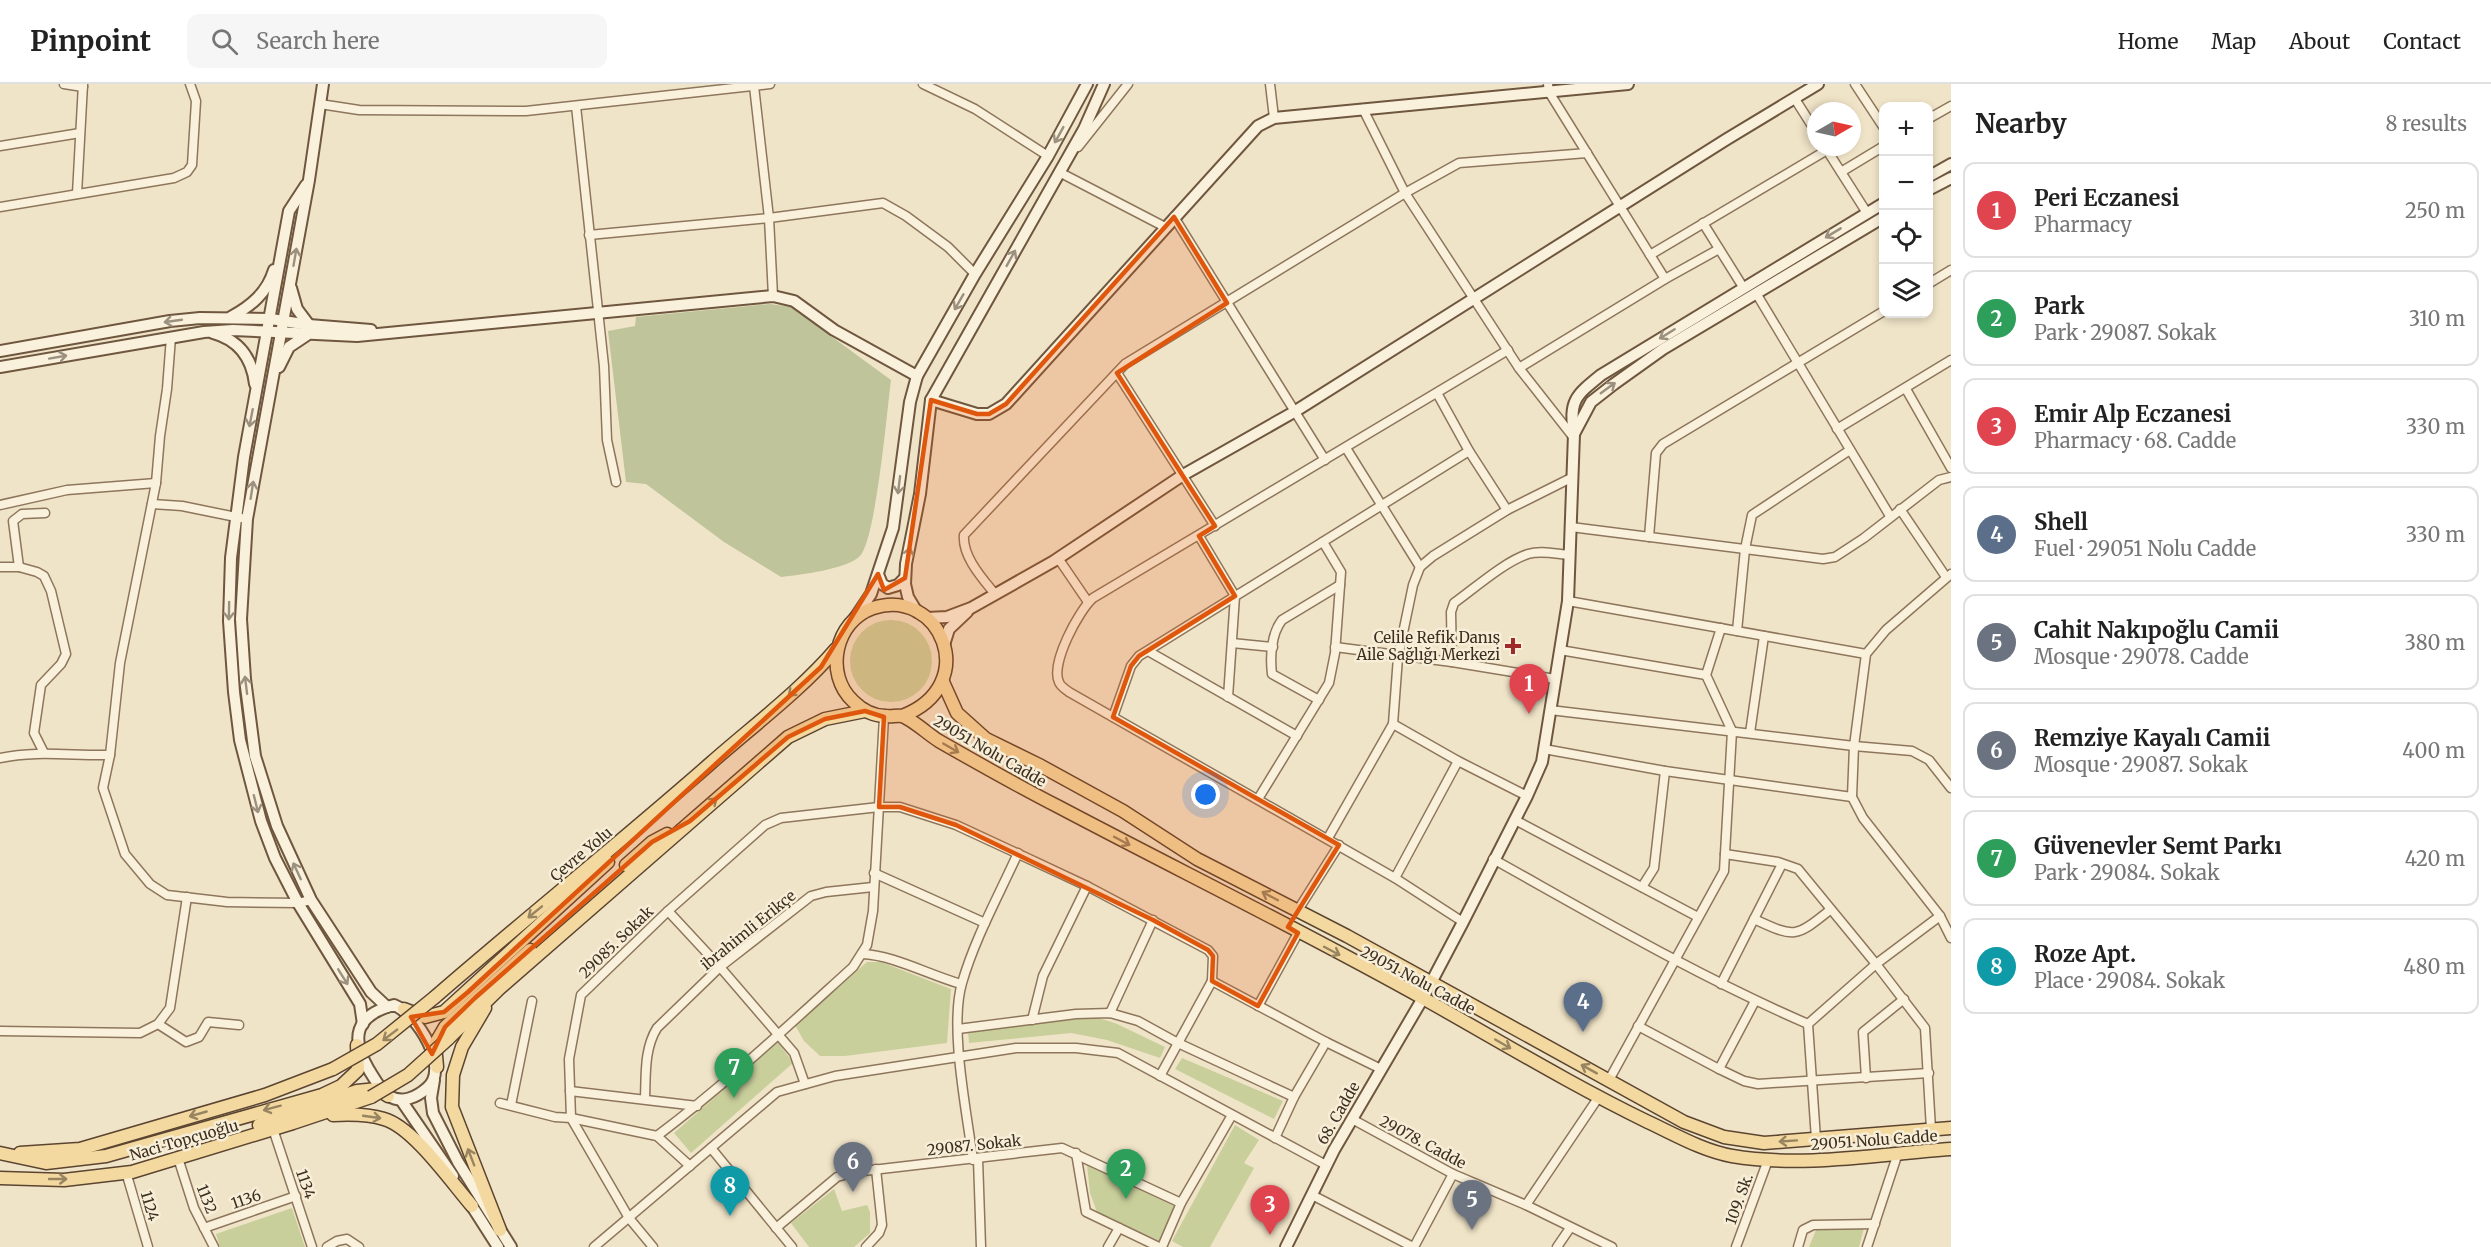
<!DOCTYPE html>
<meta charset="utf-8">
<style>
:root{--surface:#fff;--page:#f6f6f6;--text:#222;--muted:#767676;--line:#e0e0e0;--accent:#7c3aed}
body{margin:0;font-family:Merriweather,serif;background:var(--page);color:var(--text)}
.controls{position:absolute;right:18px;top:18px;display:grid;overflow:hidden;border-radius:12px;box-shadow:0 3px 9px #0003}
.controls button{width:54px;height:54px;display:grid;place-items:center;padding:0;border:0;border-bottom:2px solid var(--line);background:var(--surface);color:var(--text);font:30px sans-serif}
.compass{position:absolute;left:1807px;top:18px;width:54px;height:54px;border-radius:50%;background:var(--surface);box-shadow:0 3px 9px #0003;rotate:81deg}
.you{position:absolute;left:1206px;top:711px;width:21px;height:21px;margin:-15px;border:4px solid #fff;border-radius:50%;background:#1a73e8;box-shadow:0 0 0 9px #1a73e833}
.badge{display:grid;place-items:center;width:39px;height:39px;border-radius:50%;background:var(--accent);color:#fff;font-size:20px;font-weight:700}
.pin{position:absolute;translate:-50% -50px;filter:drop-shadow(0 2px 3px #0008)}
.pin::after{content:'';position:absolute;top:32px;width:21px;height:18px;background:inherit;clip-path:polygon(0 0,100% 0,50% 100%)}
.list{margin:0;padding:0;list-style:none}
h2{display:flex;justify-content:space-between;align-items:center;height:78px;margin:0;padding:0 24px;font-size:26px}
h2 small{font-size:20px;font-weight:400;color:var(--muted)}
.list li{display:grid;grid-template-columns:39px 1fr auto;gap:18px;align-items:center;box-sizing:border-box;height:96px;margin:0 12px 12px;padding:0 12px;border:2px solid var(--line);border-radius:12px}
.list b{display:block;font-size:22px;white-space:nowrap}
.list p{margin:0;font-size:20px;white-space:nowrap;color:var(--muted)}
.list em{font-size:20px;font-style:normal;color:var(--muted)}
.icon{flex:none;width:33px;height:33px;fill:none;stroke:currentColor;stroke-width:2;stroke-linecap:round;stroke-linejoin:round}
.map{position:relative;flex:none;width:1951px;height:1163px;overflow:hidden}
header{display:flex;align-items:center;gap:36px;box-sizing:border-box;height:84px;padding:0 30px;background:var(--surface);border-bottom:2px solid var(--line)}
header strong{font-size:28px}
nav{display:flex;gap:33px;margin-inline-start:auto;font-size:21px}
.search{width:420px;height:54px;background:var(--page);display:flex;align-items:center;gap:15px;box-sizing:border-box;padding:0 21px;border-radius:12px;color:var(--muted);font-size:22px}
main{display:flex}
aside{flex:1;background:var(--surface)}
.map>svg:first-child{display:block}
.green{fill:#c9cf9b}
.cemetery{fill:#bfc49a}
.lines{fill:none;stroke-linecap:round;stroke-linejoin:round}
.street-casing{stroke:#8d765c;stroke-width:11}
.secondary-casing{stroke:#6f573f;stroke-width:14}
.primary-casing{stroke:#5b4430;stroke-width:15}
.street{stroke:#faf1dc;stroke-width:8}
.secondary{stroke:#faf1dc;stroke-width:10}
.primary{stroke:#f3d9a0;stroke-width:12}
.primary-bridge-casing{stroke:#5b4430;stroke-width:15;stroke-linecap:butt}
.primary-bridge{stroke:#f3d9a0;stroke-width:12}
.oneway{stroke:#9c907e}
.oneway2{stroke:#988460}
.marked{fill:#df570d;fill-opacity:0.2;stroke:#df570d;stroke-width:4.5;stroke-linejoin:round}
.poi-dot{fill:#9e2a2b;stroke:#f7eed8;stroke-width:2}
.labels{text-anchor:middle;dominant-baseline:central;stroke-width:5;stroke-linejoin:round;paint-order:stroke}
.poi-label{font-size:15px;fill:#3d2e20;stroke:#f7eed8;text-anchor:end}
.street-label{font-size:15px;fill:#3d2e20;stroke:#f7eed8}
</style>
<header>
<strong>Pinpoint</strong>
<div class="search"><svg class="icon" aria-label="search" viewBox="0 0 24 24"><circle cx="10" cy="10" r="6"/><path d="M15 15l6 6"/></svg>Search here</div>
<nav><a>Home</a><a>Map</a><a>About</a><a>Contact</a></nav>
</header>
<main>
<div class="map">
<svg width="1951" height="1163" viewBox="0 0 1951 1163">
<rect width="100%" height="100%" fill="#f0e4c8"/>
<!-- green -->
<g class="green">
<circle cx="891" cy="577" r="41"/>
<path d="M867 878H881L951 905 947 959 845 972H820L804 957 795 941Z"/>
<path d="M1095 933 1115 939 1165 963 1160 974 1107 956 1071 949 969 959 968 948Z"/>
<path d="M778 958 793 979 691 1069 674 1049Z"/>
<path d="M1182 974 1283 1017 1274 1035 1175 985Z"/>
<path d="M1235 1041 1259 1056 1244 1079 1254 1084 1210 1163H1183L1172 1157Z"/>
<path d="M1087 1081 1174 1122 1160 1157 1097 1128 1090 1109Z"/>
<path d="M834 1105 842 1127 867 1121 870 1128V1149L854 1163H809L791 1139Z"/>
<path d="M292 1124 305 1163H220L216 1150Z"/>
<path d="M1864 1144 1859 1163H1809L1816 1146Z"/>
</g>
<!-- cemetery -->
<path class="cemetery" d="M770 220 791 223 891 296C887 327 876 455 860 472 848 485 799 491 781 493L724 458 646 400 626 398 608 247 635 242 636 233Z"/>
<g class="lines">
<!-- street casing -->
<g class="street-casing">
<g id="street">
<path d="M64 0 83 3"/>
<path d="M923 0 975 25 1048 72"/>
<path d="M1270 0 1274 34"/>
<path d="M1855 0 1884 44"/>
<path d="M754 2 769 134 773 212"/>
<path d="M1795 15 1816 48"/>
<path d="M320 20 359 26 526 27 770 0"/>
<path d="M576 22 604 282 607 356 616 398"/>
<path d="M1363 25 1405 109 1519 284 1574 354"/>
<path d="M1928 35 1951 22"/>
<path d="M0 62 80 49"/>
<path d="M1078 63 1128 0"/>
<path d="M1825 63 1867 129"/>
<path d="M1061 85 1059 88 1165 143"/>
<path d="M1841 88 1884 62"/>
<path d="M77 110 83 0"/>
<path d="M0 123 174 94 187 88 192 81 196 17 190 0"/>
<path d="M1174 133 1325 376"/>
<path d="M1703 139 1743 203"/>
<path d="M589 151 769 134 883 119 906 132 948 163 975 190"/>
<path d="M1650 171 1827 66"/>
<path d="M1665 195 1719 165"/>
<path d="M1928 200 1951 186"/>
<path d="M1756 209 1890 432"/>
<path d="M171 253 167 305 160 352 156 399 120 579 110 671 103 704 125 770 150 800 167 811 227 818 298 819 311 816"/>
<path d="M1519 284 1665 195 1549 8 1548 0"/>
<path d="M1117 289 1215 442"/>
<path d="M1906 305 1951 384"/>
<path d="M1437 309 1469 367 1507 426"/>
<path d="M1837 345 1951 276"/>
<path d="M1346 364 1420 483"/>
<path d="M152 420 182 422 241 434"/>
<path d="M0 421 67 406 156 399"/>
<path d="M1900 425 1946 493"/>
<path d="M1571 443 1823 475 1835 473 1864 454 1939 396 1951 393"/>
<path d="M1199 452 1235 512 1228 613"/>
<path d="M1649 453 1656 369 1663 360 1884 227"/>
<path d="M1058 474 1088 518"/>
<path d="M0 483H19L37 488 44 492 51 507 66 570 61 580 41 601 34 649 44 669"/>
<path d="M19 483 13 437 22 430 45 429"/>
<path d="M1951 490 1886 546 1866 570 1854 662 1852 713 1863 734 1940 832 1951 854"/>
<path d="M995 510C982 494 962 472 964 451L1125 280 1405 109 1459 79 1587 69"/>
<path d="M1568 517 1866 570"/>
<path d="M1737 547 1745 465 1752 431 1850 366"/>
<path d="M1232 559 1273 563"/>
<path d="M1335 563 1452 578 1555 595"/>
<path d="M1560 566 1706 591"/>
<path d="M1148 567 1297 652"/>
<path d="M1452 578 1451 528 1454 519C1475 504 1504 478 1528 470 1541 466 1556 470 1570 471"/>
<path d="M1319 616 1272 590C1270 573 1271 550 1282 536L1340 501"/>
<path d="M1550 626 1854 662 1912 667 1929 676 1951 704"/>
<path d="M1113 633 1131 582 1139 572 1469 367"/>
<path d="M1393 640 1458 677 1527 712"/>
<path d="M1750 649 1764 552"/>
<path d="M1544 665 1665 687 1852 713"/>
<path d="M0 674C37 666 73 672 110 671"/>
<path d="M1258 715 1329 599 1335 569 1341 488 1323 458"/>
<path d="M1515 736 1698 833"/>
<path d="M1328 754 1393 640 1398 573 1413 501 1420 483 1433 472 1507 426 1573 393"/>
<path d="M1725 770 1778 778 1798 785 1876 880 1808 940"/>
<path d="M1493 775C1597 833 1699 893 1808 940L1816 1055"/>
<path d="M874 789 985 839"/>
<path d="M1395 794 1458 677"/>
<path d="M1642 803 1654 784 1665 687"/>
<path d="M1298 826 1339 761"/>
<path d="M668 827 720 883 794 969 805 1000"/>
<path d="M1754 835C1795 854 1795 854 1830 826"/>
<path d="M1463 838 1395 794 1069 608C1065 605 1060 602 1059 598 1050 580 1079 526 1093 514L1508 266"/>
<path d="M862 870C893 871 929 891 961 900"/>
<path d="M1721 900 1782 780"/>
<path d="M1258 922 1298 849"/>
<path d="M1110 929 1153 836"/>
<path d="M1032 936 1043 892 1087 802"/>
<path d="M158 940 186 958 199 953 208 938 239 941"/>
<path d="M1638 942 1719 985 1755 917"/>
<path d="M958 945 1076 930 1110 929 1138 937 1178 959 1294 1013"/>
<path d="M0 947 140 949 158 940 170 924 187 813"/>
<path d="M1719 985 1744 997 1758 1000 1929 989"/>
<path d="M1160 992 1212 897 1326 958 1381 985"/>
<path d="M1866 994 1863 948 1904 915"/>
<path d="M1609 996 1724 787 1732 647 1706 591 1721 544"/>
<path d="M570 1007 697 1022"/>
<path d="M645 1014C646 991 644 965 657 944L720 883 811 812 826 808 873 803"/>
<path d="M500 1019 555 1033 571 1034 657 1052 690 1082"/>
<path d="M511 1021 532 917"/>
<path d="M1352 1035 1453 1090 1526 1121 1612 1163"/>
<path d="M273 1045 312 1163"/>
<path d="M1931 1045 1925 944 1876 880 1940 832"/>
<path d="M657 1052C726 1000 789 941 853 883L867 861 873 827 884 633"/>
<path d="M1275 1054 1294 1013 1326 958"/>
<path d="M711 1064 792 1163"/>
<path d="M1076 1069 1086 1128 1159 1163"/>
<path d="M178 1074 194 1124 214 1163"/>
<path d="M978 1075 981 1163"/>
<path d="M973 1076C967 1029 949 943 962 899 975 854 999 811 1018 769"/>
<path d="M126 1088 148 1163"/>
<path d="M1312 1111 1413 1163"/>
<path d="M1526 1121 1598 1014"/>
<path d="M204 1144 296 1112"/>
<path d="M776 1144 837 1093 855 1088 1062 1064 1181 1119"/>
<path d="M327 1163 337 1157 347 1155 359 1163"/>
<path d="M594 1163 777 1008 835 992 1016 964H1076L1118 969 1326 1081"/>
<path d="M653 1163 629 1134 571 1034 569 975 581 911 668 827 765 741 781 734 879 723H900L956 741 1025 773 1087 802 1208 866 1213 872 1212 897"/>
<path d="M866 1163 879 1149 882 1141 876 1085"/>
<path d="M1108 1163 1119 1144"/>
<path d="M1162 1163 1181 1119 1232 1031"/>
<path d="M1414 1163 1453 1090"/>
<path d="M1557 1163 1570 1144"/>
<path d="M1736 1163 1768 1076"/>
<path d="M1798 1163 1803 1146 1813 1141 1875 1140"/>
<path d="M1867 1163 1898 1069"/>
</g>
</g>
<!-- secondary casing -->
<g class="secondary-casing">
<g id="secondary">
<path d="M323 0 309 96 247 435 241 535 245 595 255 672 277 742 311 816 371 908 387 923"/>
<path d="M1928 93 1951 80"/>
<path d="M306 101 289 127 244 373 231 474 229 537 234 608 240 656 261 737 275 774 298 819 360 920 363 940"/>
<path d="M1928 106 1951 94"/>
<path d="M291 204 297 225 309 241"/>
<path d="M231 233C251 222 267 209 274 186"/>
<path d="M213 249C239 256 252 274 255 300"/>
<path d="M0 267 170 237 200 234 271 235 309 241 371 246"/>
<path d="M0 283 204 248 233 246 357 252 773 212 794 217 834 246 917 292"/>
<path d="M279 283 289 263 307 251"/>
<path d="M931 316 977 330H989L1006 320 1258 42 1274 34 1628 0"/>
<path d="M1574 350 1591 318 1614 300 1663 265 1884 133"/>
<path d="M878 490 882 500 888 504 898 501 905 494"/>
<path d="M917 528 908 513 905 500 906 480 920 410 931 316 1084 45 1104 0"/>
<path d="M855 534 871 510 893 444 910 318 917 292 975 190 1048 72 1087 0"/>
<path d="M927 534 947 533 971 524 1054 477 1183 391 1294 328 1727 55 1818 0"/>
<path d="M944 561 949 545 967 528"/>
<path d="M394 921C417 930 451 984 427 1004 417 1013 402 1020 389 1012 381 1007 374 994 369 986 350 954 355 931 394 921Z"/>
<path d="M434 996 431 1014 433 1029 458 1078 511 1163"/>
<path d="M401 1016 453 1092"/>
<path d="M468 1116 498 1163"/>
<path d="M1286 1163 1334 1066 1423 914 1463 838 1527 712 1542 678 1568 517 1574 350C1569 317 1575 312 1601 291L1884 119"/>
</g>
</g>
<!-- primary casing -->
<g class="primary-casing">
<g id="primary">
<path d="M943 598 957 629 986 655 1041 682 1123 727 1197 775 1347 852 1684 1038 1724 1053 1764 1059 1951 1044"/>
<path d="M902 632C983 601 940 502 873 524 835 537 824 590 853 617 862 626 874 632 886 632 891 633 897 631 902 632 912 635 929 651 939 657 979 680 1018 702 1059 723 1182 788 1307 849 1428 917 1501 958 1572 1001 1648 1038 1674 1050 1703 1067 1732 1072 1803 1084 1879 1070 1951 1065"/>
<path d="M626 781 652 758 667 750"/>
<path d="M435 913C526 834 621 758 712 678 754 641 800 607 836 565"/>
<path d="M485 924 462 963 453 991 452 1023 500 1146"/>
<path d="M404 925 425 933 444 928 608 778"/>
<path d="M448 955 500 904 788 653 825 635 865 627"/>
<path d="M437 983 435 960 445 943 530 866"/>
<path d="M333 1031C350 1030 368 1030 384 1035 413 1043 452 1099 472 1122"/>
<path d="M259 1041 357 1007 377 1005 388 1012"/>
<path d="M0 1069 46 1079 106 1072 322 1011 341 1002 358 986 357 961"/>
<path d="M20 1069 80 1065 265 1011 333 985"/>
<path d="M0 1094 64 1096 132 1088 293 1039 371 1013"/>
</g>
</g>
<!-- street -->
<use href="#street" class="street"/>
<!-- secondary -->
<use href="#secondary" class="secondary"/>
<!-- primary -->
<use href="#primary" class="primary"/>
<!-- primary-bridge casing -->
<g class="primary-bridge-casing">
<g id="primary-bridge">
<path d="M333 985 377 960 435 913"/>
<path d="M371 1013 408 991 448 955"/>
</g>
</g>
<!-- primary-bridge -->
<use href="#primary-bridge" class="primary-bridge"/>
</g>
<!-- one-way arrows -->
<defs><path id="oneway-shaft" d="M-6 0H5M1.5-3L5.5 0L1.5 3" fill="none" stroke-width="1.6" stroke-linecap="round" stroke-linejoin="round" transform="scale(1.5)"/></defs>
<g class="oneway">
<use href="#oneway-shaft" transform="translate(1059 51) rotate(119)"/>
<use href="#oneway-shaft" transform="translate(1833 149) rotate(149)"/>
<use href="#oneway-shaft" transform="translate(295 173) rotate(-80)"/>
<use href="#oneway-shaft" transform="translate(1011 174) rotate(-61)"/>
<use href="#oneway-shaft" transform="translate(959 218) rotate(120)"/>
<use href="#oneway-shaft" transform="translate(173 237) rotate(172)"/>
<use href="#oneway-shaft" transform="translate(1667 250) rotate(148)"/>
<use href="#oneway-shaft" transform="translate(58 273) rotate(-10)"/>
<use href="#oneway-shaft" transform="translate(1608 304) rotate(-36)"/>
<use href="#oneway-shaft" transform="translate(251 334) rotate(101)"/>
<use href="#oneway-shaft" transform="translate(899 401) rotate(97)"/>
<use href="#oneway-shaft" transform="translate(252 406) rotate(-81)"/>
<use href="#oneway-shaft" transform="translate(908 472) rotate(-77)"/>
<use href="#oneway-shaft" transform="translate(229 527) rotate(91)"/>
<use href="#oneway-shaft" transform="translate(246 601) rotate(-97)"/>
<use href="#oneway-shaft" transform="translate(256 720) rotate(76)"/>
<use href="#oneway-shaft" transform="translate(297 787) rotate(-115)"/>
<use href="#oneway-shaft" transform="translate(343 893) rotate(58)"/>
</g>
<g class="oneway2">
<use href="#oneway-shaft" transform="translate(795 606) rotate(138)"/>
<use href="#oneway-shaft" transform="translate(951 664) rotate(30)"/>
<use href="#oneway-shaft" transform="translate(710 720) rotate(-40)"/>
<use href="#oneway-shaft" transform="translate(1122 757) rotate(28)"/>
<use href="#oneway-shaft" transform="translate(1270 812) rotate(-152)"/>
<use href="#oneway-shaft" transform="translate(535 828) rotate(141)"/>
<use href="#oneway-shaft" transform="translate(1332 867) rotate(28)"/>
<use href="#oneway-shaft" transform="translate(390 951) rotate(143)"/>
<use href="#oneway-shaft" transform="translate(1503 960) rotate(30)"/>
<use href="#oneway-shaft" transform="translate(1589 985) rotate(-151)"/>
<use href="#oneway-shaft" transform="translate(272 1024) rotate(165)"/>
<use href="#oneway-shaft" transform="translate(198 1030) rotate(164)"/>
<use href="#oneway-shaft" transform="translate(372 1033) rotate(8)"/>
<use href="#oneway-shaft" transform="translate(1788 1057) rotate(176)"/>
<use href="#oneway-shaft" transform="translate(471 1073) rotate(-111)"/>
<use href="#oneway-shaft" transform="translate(58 1095)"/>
</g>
<!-- marked area -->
<path class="marked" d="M1174 133 1227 219 1117 289 1215 442 1199 452 1235 512 1139 572 1131 582 1113 633 1339 761 1288 843 1298 849 1258 922 1212 897 1213 872 1208 866 1153 836 956 741 900 723H879L884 633 865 627 825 635 788 653 690 737 652 758 475 914 445 943 432 970 411 933 444 928 468 908 821 583 878 490 884 506 905 494 931 316 977 330H989L1006 320Z"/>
<!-- markers -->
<path class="poi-dot" d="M1510 553h6v6h6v6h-6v6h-6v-6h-6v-6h6z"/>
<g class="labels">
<!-- poi labels -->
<g class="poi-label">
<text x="1500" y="553">Celile Refik Danış<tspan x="1500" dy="17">Aile Sağlığı Merkezi</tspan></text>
</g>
<!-- street labels -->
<g class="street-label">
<text transform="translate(990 667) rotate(30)">29051 Nolu Cadde</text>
<text transform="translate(581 770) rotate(-40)">Çevre Yolu</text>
<text transform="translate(748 846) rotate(-39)">ibrahimli Erikçe</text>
<text transform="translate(616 858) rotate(-44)">29085. Sokak</text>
<text transform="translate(1418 896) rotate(28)">29051 Nolu Cadde</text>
<text transform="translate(1338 1029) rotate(-60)">68. Cadde</text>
<text transform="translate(184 1056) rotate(-16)">Naci Topçuoğlu</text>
<text transform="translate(1874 1056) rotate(-4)">29051 Nolu Cadde</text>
<text transform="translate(1423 1058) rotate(28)">29078. Cadde</text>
<text transform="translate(974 1061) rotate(-6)">29087. Sokak</text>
<text transform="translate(306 1100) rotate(71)">1134</text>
<text transform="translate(207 1115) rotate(69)">1132</text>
<text transform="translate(246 1115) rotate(-19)">1136</text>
<text transform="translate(1739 1115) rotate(-70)">109. Sk.</text>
<text transform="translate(150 1122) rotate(74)">1124</text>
</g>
</g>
</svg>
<div class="controls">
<button>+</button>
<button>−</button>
<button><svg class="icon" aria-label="locate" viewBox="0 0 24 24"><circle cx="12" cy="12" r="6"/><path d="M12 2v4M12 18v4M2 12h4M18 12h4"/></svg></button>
<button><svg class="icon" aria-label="layers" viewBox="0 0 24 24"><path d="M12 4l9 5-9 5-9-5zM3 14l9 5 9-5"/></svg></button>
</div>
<svg class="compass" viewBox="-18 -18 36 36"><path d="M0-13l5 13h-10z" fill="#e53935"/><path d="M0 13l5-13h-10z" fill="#767676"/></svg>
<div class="you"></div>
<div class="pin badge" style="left:1529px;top:630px;background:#e0444e">1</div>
<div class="pin badge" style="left:1126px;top:1115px;background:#2e9e5b">2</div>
<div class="pin badge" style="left:1270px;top:1151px;background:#e0444e">3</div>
<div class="pin badge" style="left:1583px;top:948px;background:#5c6f8a">4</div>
<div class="pin badge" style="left:1472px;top:1146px;background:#6b7280">5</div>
<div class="pin badge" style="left:853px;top:1108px;background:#6b7280">6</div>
<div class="pin badge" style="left:734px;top:1014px;background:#2e9e5b">7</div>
<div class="pin badge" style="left:730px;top:1132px;background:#0f9aa8">8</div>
</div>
<aside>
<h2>Nearby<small>8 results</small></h2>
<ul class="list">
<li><span class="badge" style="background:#e0444e">1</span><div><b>Peri Eczanesi</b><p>Pharmacy</p></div><em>250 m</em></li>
<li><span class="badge" style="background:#2e9e5b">2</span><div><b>Park</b><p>Park · 29087. Sokak</p></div><em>310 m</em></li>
<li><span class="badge" style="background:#e0444e">3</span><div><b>Emir Alp Eczanesi</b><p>Pharmacy · 68. Cadde</p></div><em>330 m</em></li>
<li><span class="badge" style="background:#5c6f8a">4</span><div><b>Shell</b><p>Fuel · 29051 Nolu Cadde</p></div><em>330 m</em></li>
<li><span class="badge" style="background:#6b7280">5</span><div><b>Cahit Nakıpoğlu Camii</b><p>Mosque · 29078. Cadde</p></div><em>380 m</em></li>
<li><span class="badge" style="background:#6b7280">6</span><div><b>Remziye Kayalı Camii</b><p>Mosque · 29087. Sokak</p></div><em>400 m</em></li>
<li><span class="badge" style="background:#2e9e5b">7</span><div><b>Güvenevler Semt Parkı</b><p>Park · 29084. Sokak</p></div><em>420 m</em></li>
<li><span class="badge" style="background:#0f9aa8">8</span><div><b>Roze Apt.</b><p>Place · 29084. Sokak</p></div><em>480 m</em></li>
</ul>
</aside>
</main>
